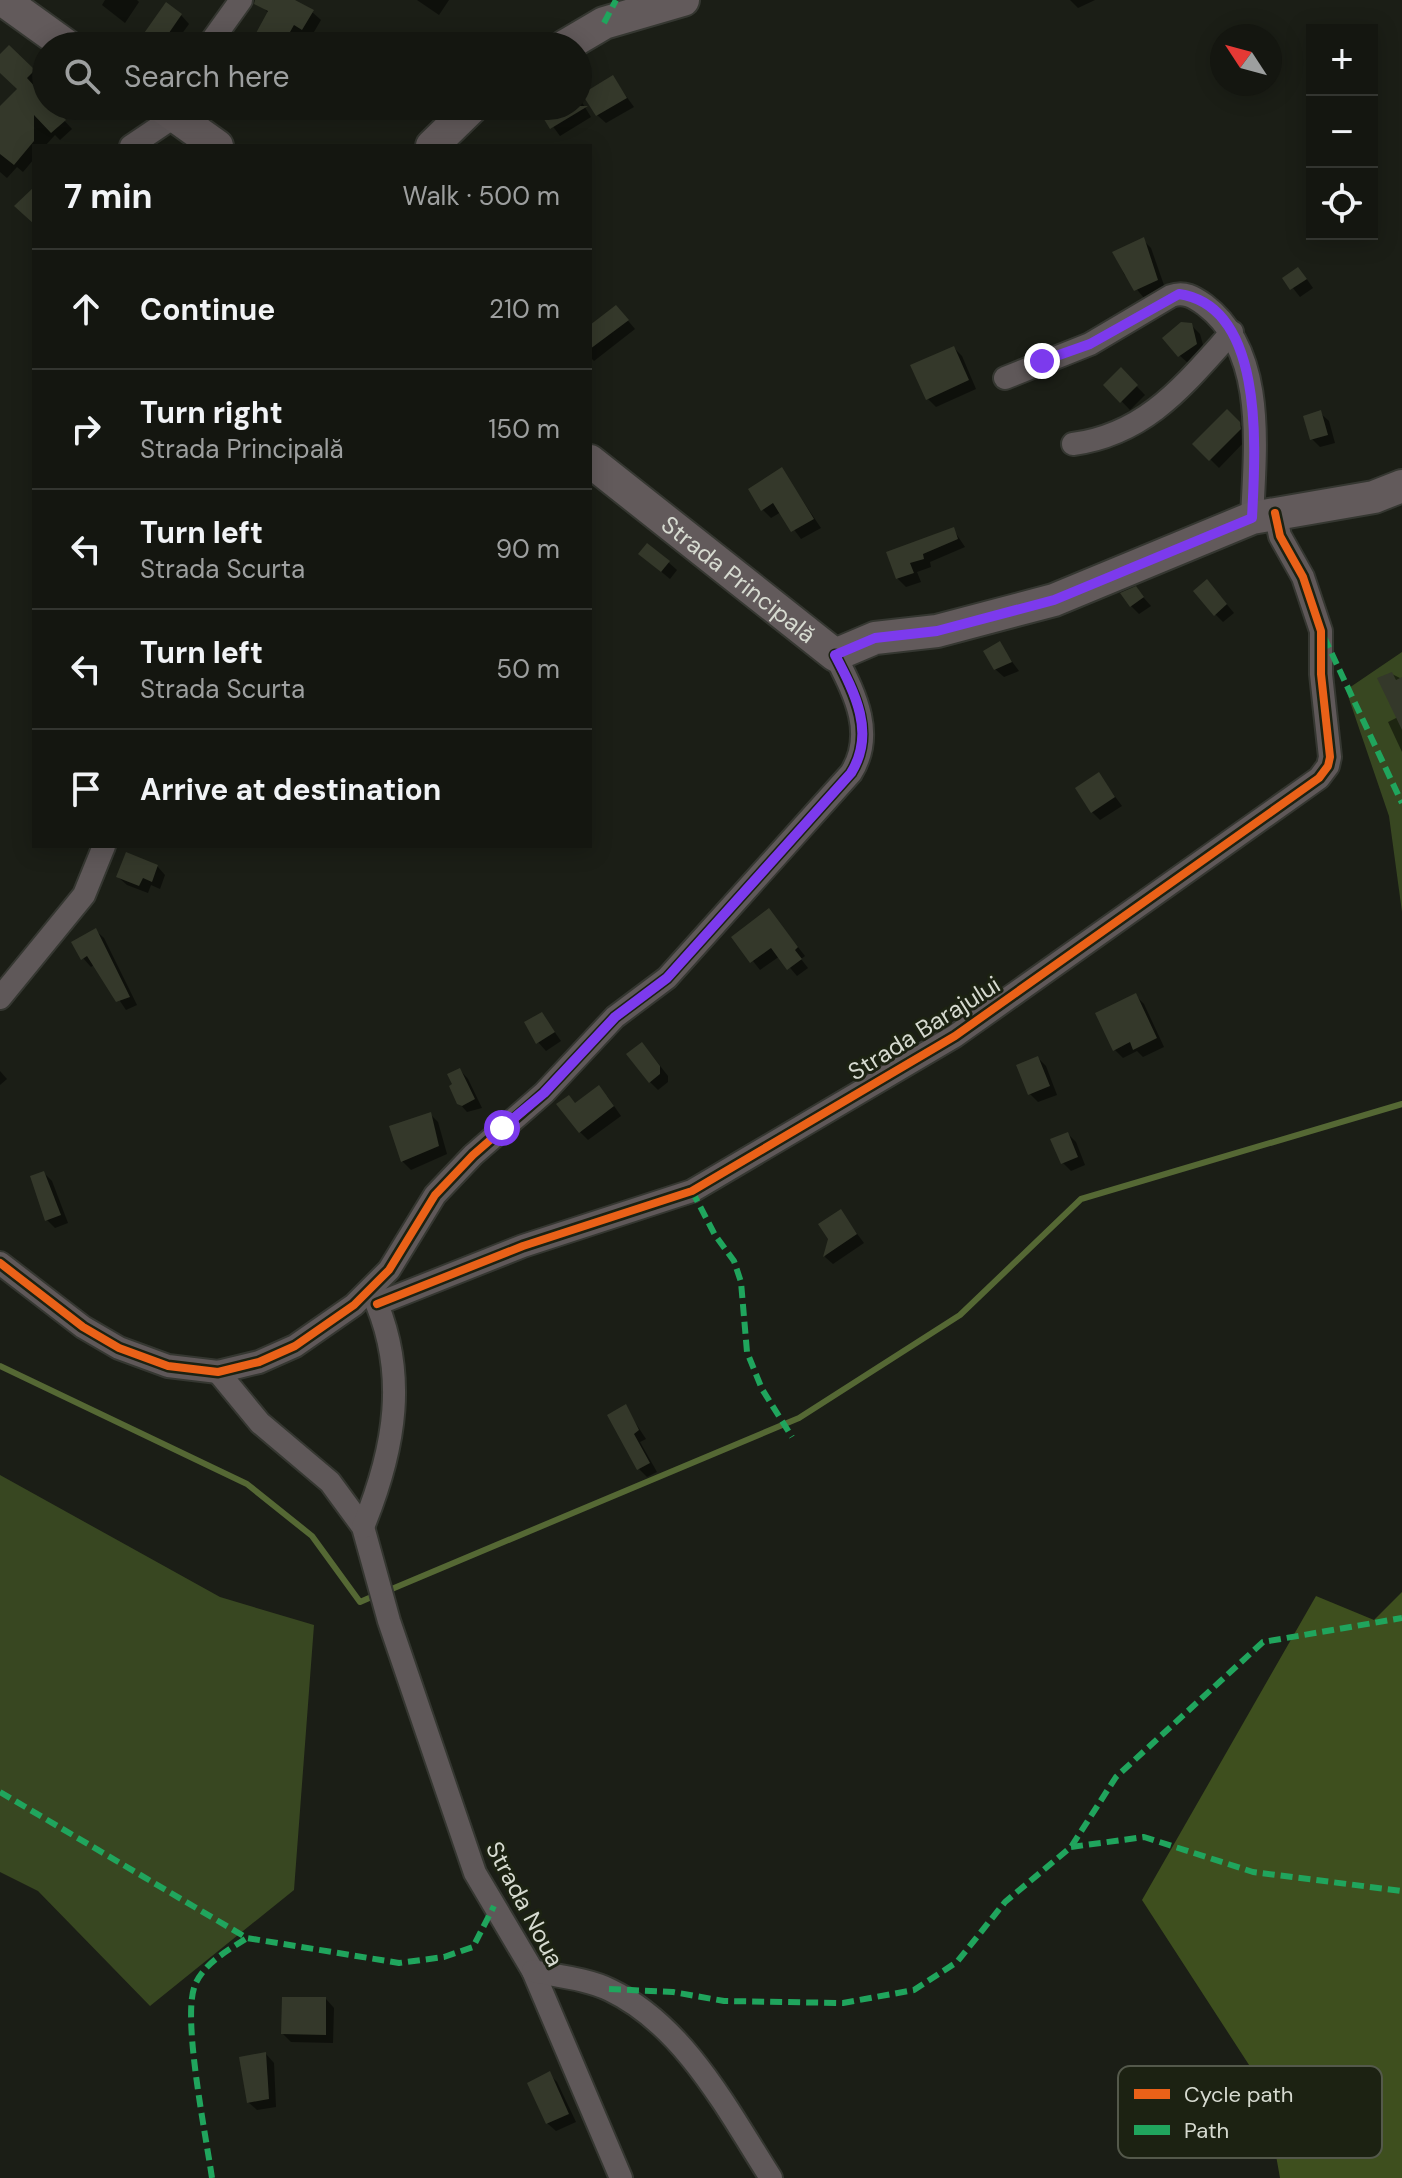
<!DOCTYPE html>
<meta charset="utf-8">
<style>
:root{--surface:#141610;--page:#1d1f19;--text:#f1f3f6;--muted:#9d9f9f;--line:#333530}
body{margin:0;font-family:"DM Sans",sans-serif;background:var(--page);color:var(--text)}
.controls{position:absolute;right:24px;top:24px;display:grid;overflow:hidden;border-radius:0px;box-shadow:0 4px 20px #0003}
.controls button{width:72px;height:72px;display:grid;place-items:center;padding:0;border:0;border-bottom:2px solid var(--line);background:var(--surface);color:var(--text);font:40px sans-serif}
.compass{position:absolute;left:1210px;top:24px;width:72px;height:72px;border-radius:50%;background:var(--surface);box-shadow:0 4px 20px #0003;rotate:306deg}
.stop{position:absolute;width:24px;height:24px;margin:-18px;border:6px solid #7c3aed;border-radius:50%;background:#fff}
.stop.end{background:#7c3aed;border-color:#fff;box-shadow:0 2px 8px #0008}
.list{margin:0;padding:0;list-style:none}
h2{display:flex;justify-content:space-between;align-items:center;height:104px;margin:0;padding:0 32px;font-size:34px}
h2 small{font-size:26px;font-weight:400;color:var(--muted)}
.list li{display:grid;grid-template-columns:52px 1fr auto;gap:24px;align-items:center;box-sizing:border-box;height:120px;padding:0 32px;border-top:2px solid var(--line)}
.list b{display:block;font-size:30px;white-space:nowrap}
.list p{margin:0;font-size:26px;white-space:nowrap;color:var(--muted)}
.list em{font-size:26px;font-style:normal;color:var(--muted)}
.icon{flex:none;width:44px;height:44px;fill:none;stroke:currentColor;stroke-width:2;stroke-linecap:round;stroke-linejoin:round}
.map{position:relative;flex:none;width:1402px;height:2178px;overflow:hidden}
.search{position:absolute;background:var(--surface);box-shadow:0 4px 20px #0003;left:32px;top:32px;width:560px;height:88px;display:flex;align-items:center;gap:20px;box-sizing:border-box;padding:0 28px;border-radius:44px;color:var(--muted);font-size:30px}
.panel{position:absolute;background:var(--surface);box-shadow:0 4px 20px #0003;left:32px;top:144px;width:560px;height:704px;border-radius:0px}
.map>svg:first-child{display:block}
.green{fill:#384721}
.forest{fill:#3e4f1e}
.shadow{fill:#0007}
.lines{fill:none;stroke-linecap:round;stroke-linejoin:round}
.stream{stroke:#556834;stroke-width:6}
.building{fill:#34382a}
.street-casing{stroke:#353731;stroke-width:26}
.secondary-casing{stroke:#353731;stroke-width:36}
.street{stroke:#5f5859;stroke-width:22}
.secondary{stroke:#625a5b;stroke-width:32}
.quiet{stroke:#20a55d;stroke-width:6;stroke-dasharray:12 6;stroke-linecap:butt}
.cycleway-casing{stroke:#1c2212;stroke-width:13}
.cycleway{stroke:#ea6118;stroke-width:8}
.route{stroke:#7c3aed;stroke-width:10}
.labels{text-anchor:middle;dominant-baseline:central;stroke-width:6;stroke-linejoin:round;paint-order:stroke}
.street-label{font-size:24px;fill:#d6dad0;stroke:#1c2212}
.key{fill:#1c2212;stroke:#54594b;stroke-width:2}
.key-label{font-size:22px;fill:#d6dad0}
</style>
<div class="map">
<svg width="1402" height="2178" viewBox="0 0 1402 2178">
<rect width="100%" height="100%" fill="#1b1e16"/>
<!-- green -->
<g class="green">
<path d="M1402 652V912L1389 816 1346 690Z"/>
<path d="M0 1475 220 1597 314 1625 294 1890 150 2006 38 1891 0 1872Z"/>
</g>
<!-- forest -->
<path class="forest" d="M1402 1592V2178H1280L1264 2088 1142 1900 1316 1596 1374 1620Z"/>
<!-- shadow -->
<g class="shadow">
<path d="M105 0H137L139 2 125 23 102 5Z"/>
<path d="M266 0H291L312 12 321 20 311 37 303 32 295 46H251L269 14 262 6Z"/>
<path d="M417 0H449L439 15Z"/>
<path d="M1070 0H1095L1078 8Z"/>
<path d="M181 15 189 24 173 46H145Z"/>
<path d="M9 48 41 80 34 88 46 101V106H51L72 129 60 140 55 135 45 146H34V159L23 172 17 167 7 178 0 172V109L20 89 0 70V57Z"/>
<path d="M613 78 634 107 606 123 597 115Z"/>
<path d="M578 96 591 117 560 136 538 106H578Z"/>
<path d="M1143 240 1151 248 1165 288 1144 298 1124 274 1114 253Z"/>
<path d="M1285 278H1306L1313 288 1300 297Z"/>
<path d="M624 316 635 329 594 361 590 357V325Z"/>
<path d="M1191 325 1200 334 1205 352 1188 363 1179 355Z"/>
<path d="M954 348 962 356 976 389 936 407 928 399Z"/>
<path d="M1121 370 1145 395 1130 410 1106 385Z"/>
<path d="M1227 412 1248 432V438L1219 468 1195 444Z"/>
<path d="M1320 413 1329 421 1335 443 1320 447 1312 439Z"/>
<path d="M782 470 821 528 801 539 781 512 771 518 763 510Z"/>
<path d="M953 529 965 547 930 562 931 567 917 572 921 582 906 587 897 578 889 553Z"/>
<path d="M640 554 668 562 677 570 670 579Z"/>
<path d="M1136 589 1151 606 1139 614 1131 606Z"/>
<path d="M1215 590 1234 613 1223 622 1215 614Z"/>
<path d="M999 644 1019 671 1004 677 995 669Z"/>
<path d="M1392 674 1402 679V752L1388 722 1398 717Z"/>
<path d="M1099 775 1122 806 1100 820 1092 812Z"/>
<path d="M157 866 165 875 160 889 151 885 148 893 127 885 118 877Z"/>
<path d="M769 910 805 956 801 959 808 968 797 976 780 956 760 970 734 937Z"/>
<path d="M95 930 104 938 137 1005 126 1010 95 964 91 967 83 958Z"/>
<path d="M1136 996 1144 1004 1164 1047 1143 1057 1137 1051 1123 1058 1114 1049Z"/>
<path d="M542 1014 561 1041 546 1051 538 1042Z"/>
<path d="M650 1053 668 1076V1082L658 1090 650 1082Z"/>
<path d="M1038 1058 1046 1066 1057 1095 1038 1102 1030 1094Z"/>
<path d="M460 1070 468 1079 482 1108 467 1112 459 1103Z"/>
<path d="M0 1071 7 1079 0 1085Z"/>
<path d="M607 1096 621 1116 588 1140 580 1132Z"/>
<path d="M430 1114 438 1122 447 1154 411 1170 402 1161Z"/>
<path d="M1068 1134 1076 1142 1085 1165 1071 1171 1062 1162Z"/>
<path d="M44 1173 52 1181 68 1223 55 1228 47 1220Z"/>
<path d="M840 1211 864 1243 833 1264 825 1257Z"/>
<path d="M625 1407 646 1439 640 1442 657 1472 647 1477 639 1469Z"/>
<path d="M326 1999 334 2008 333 2043 291 2042 283 2034Z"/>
<path d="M266 2054 274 2063 276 2107 257 2110 248 2102Z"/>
<path d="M549 2074 557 2082 576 2122 556 2131 547 2123Z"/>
</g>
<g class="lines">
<!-- stream -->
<g class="stream">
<path d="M0 1366 247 1484 312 1536 360 1602 376 1595"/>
<path d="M387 1591 799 1418 960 1315 1081 1199 1402 1104"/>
</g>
</g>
<!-- building -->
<g class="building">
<path d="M255 0H295L314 10 302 30 294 25 282 46H249L268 11 254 4Z"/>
<path d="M166 2 182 14 160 46H135Z"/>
<path d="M9 45 35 70 27 78 46 99V106H53L66 120 51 133 34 115V141L14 165 0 154V106L17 89 0 73V54Z"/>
<path d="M613 75 627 98 596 116 582 94Z"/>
<path d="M536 106H588L550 129Z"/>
<path d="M34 187V224L14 206Z"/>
<path d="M1144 237 1158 280 1134 291 1112 252Z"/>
<path d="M1298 267 1307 279 1290 290 1282 278Z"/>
<path d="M616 305 629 320 590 349V325Z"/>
<path d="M1181 322 1192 323 1197 344 1178 357 1162 338Z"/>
<path d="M954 346 969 380 926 400 910 365Z"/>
<path d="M1121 367 1138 385 1120 403 1103 385Z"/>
<path d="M1227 409 1240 422 1241 429 1209 461 1192 444Z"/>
<path d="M1321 410 1328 435 1310 440 1303 416Z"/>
<path d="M782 467 814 519 791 532 773 503 761 511 748 489Z"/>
<path d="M954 527 958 539 923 554 924 559 910 563 914 573 896 579 886 552Z"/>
<path d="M647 543 670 561 661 572 638 554Z"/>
<path d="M1207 579 1227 604 1214 616 1193 591Z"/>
<path d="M1136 586 1144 597 1130 607 1120 593Z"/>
<path d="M1000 641 1012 662 994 670 983 651Z"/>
<path d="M1392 672 1396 680 1402 677V730L1377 678Z"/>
<path d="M1099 772 1115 797 1091 813 1075 788Z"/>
<path d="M126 852 158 865 152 882 143 878 139 886 116 877Z"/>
<path d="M769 908 798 947 795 950 802 959 787 970 771 948 750 963 731 937Z"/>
<path d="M96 928 130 997 116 1002 87 956 81 960 71 942Z"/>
<path d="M1136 993 1157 1038 1133 1050 1130 1042 1113 1051 1095 1013Z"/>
<path d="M542 1012 555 1032 536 1044 524 1022Z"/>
<path d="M642 1042 660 1066V1074L649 1083 626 1054Z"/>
<path d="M1038 1056 1050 1086 1028 1095 1016 1065Z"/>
<path d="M460 1068 475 1099 462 1106 457 1104 449 1086 452 1084 447 1074Z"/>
<path d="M599 1085 614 1106 579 1133 556 1104 569 1095 575 1103Z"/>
<path d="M431 1112 439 1146 401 1162 389 1126Z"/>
<path d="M1068 1132 1078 1157 1061 1164 1050 1139Z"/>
<path d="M44 1171 61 1215 45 1221 30 1176Z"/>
<path d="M841 1209 857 1234 823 1257 828 1239 818 1224Z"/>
<path d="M626 1404 639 1430 634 1434 650 1463 637 1470 607 1415Z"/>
<path d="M282 1997H326V2035L281 2034Z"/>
<path d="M266 2052 269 2099 247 2103 239 2057Z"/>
<path d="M550 2071 569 2114 546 2124 527 2083Z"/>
</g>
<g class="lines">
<!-- street casing -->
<g class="street-casing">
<g id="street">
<path d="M208 46 241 0"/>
<path d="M131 146 177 115"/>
<path d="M1005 378 1090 344 1171 296C1184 291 1194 297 1205 305 1267 352 1255 449 1252 518"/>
<path d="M1073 444C1147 434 1185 384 1232 332"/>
<path d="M0 998 84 895 104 846"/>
<path d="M0 1263 83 1327 119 1348 168 1366 218 1372 259 1362 295 1346 354 1305 389 1270 435 1195 473 1155 544 1093 615 1017 667 978 851 773C876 733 854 693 835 655"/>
<path d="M377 1304 523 1246 692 1191 955 1036 1319 778 1328 766 1330 757 1321 674V631L1303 577 1280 536 1275 513"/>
<path d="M218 1372 260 1423 330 1482 363 1527 389 1621 475 1873 533 1971 621 2178"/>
<path d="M363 1527C395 1449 409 1372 372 1293"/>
<path d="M533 1971C557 1976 588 1979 610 1990 685 2026 728 2111 771 2178"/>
</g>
</g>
<!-- secondary casing -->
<g class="secondary-casing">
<g id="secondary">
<path d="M3 0 67 46"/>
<path d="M565 46 604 23 683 0"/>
<path d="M161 106 217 146"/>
<path d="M432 146 473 106"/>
<path id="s1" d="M590 461 835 655 875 638 937 631 1054 600 1252 518 1374 497 1402 486"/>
</g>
</g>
<!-- street -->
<use href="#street" class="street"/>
<!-- secondary -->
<use href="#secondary" class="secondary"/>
<!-- quiet -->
<g class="quiet">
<path d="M604 23 616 0"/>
<path d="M1324 637 1402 803"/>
<path d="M692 1191 715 1235 734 1261 741 1282 747 1352 762 1389 792 1437"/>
<path d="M0 1792 247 1938 399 1963 444 1957 473 1947 494 1906"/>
<path d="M1071 1847 1144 1837 1253 1872 1402 1891"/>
<path d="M609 1989 673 1992 724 2001 843 2003 914 1990 957 1962 1005 1902 1071 1847 1116 1777 1263 1642 1402 1618"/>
<path d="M212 2178C206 2136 183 2023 194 1988 201 1965 227 1951 247 1938"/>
</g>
<!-- cycleway casing -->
<g class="cycleway-casing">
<g id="cycleway">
<path d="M0 1263 83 1327 119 1348 168 1366 218 1372 259 1362 295 1346 354 1305 389 1270 435 1195 473 1155 544 1093 615 1017 667 978 851 773C876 733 854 693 835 655"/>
<path d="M377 1304 523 1246 692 1191 955 1036 1319 778 1328 766 1330 757 1321 674V631L1303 577 1280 536 1275 513"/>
</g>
</g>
<!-- cycleway -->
<use href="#cycleway" class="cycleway"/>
</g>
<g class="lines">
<!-- route -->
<path class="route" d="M502 1128 544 1093 615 1017 667 978 851 773C876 733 855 693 835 655L875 638 937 631 1054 600 1252 518C1255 455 1267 307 1179 294L1090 344 1042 361"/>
</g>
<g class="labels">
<!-- street labels -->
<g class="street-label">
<text stroke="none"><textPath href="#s1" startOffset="190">Strada Principală</textPath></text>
<text transform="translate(924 1028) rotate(-32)">Strada Barajului</text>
<text transform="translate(525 1904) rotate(62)">Strada Noua</text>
</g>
</g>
<!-- legend -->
<rect x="1118" y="2066" width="264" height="92" rx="12" class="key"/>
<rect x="1134" y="2089" width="36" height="10" fill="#ea6118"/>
<rect x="1134" y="2125" width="36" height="10" fill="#20a55d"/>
<g class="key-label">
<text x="1184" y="2102">Cycle path</text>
<text x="1184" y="2138">Path</text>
</g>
</svg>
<div class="controls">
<button>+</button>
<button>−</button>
<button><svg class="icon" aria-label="locate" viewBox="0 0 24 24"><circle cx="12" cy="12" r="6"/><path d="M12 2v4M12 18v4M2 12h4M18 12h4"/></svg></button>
</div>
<svg class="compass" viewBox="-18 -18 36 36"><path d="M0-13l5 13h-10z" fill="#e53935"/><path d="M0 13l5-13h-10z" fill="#9d9f9f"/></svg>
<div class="stop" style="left:502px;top:1128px"></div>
<div class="stop end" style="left:1042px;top:361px"></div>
<div class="search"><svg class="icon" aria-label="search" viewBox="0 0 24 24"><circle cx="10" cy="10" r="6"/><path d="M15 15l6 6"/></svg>Search here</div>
<section class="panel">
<h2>7 min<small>Walk · 500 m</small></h2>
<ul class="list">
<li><svg class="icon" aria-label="ahead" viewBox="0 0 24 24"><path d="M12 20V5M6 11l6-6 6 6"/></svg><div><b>Continue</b></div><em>210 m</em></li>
<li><svg class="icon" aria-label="right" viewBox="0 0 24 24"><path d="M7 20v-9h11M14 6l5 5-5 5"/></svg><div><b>Turn right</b><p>Strada Principală</p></div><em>150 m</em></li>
<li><svg class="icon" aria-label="left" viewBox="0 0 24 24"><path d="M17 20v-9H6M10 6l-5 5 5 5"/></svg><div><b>Turn left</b><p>Strada Scurta</p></div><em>90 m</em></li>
<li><svg class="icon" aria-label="left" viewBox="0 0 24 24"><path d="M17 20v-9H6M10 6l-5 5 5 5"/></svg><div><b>Turn left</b><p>Strada Scurta</p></div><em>50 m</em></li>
<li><svg class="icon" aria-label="arrive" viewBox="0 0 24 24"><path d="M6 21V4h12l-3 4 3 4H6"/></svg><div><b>Arrive at destination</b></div></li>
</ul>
</section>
</div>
